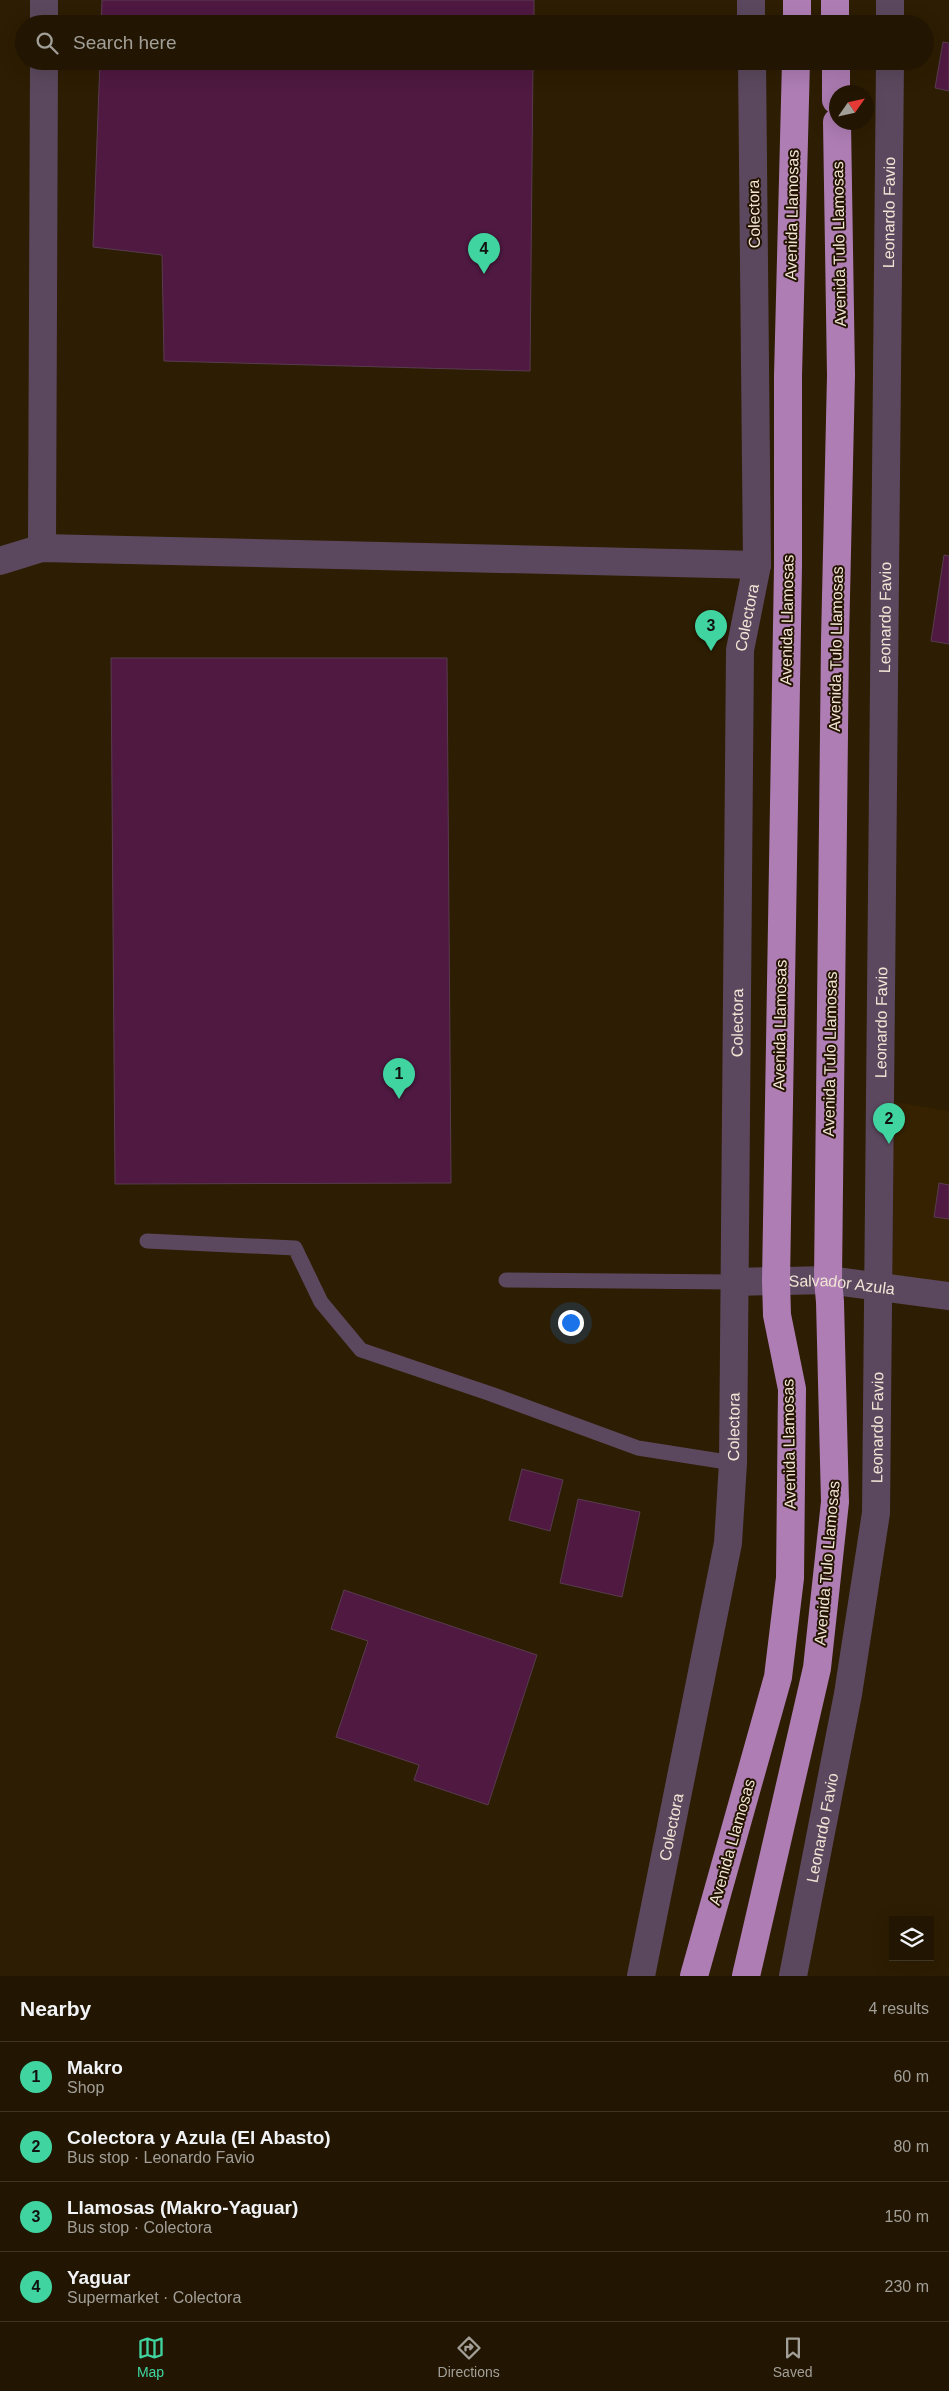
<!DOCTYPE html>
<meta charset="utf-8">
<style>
:root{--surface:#221602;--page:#2a1f0c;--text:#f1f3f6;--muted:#a29f99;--line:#3f3524;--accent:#40d4a1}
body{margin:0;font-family:Arial,sans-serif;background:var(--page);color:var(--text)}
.controls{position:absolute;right:15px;bottom:15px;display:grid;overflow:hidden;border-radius:0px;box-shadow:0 5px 20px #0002}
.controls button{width:45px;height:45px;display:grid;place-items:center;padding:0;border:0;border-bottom:1px solid var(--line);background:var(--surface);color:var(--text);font:25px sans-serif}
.compass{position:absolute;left:829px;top:85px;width:45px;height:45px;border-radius:50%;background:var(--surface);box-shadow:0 5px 20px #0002;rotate:56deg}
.you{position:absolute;left:570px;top:1322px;width:18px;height:18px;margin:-12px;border:4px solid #fff;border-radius:50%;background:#1a73e8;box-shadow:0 0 0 8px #1a73e833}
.badge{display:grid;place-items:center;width:32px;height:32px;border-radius:50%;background:var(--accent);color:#111;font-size:16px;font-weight:700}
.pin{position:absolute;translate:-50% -41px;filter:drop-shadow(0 1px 2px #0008)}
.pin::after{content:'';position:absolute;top:26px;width:18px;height:15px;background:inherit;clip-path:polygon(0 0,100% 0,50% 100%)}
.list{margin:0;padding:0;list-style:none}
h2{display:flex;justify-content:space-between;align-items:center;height:65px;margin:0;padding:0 20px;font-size:21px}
h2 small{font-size:16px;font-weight:400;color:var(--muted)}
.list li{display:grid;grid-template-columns:32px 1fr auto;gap:15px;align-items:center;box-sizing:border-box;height:70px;padding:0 20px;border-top:1px solid var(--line)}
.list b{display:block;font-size:19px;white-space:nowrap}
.list p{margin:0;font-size:16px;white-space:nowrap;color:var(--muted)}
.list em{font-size:16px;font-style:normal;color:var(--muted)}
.icon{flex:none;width:28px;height:28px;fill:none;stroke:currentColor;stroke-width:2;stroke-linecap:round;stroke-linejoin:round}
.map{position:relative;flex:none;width:949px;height:1976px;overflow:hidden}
.search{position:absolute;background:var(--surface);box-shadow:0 5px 20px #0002;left:15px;right:15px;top:15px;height:55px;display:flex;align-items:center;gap:12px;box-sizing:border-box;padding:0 18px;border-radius:28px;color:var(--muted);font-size:19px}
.sheet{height:345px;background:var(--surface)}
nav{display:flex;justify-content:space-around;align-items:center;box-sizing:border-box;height:70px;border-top:1px solid var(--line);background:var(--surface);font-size:14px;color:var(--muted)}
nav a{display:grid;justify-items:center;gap:2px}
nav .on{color:var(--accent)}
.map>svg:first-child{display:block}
.built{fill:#362200}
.building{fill:#4f1941;stroke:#583c4e}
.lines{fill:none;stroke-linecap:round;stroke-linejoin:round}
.lane{stroke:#5b485e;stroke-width:15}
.street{stroke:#5b485e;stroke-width:28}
.highway{stroke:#ae7db4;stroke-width:28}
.labels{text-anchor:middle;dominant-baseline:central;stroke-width:4;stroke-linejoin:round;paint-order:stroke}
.street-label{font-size:16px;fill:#f0e5d5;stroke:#231300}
</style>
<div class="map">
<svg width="949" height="1976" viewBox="0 0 949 1976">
<rect width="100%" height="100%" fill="#2d1d02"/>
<!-- built -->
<path class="built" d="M893 1102 949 1111V1283L892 1276Z"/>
<!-- building -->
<g class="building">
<path d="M102 0H534V24H101Z"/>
<path d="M943 42 949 43V91L935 88Z"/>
<path d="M100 61H533L530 371 164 361 162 255 93 247Z"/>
<path d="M944 555 949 556V644L931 641Z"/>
<path d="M111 658H447L451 1183 115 1184Z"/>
<path d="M939 1183 949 1185V1219L934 1217Z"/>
<path d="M522 1469 563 1480 550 1531 509 1520Z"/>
<path d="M578 1499 640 1512 622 1597 560 1583Z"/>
<path d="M344 1590 537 1655 488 1805 414 1780 419 1765 336 1737 368 1641 331 1629Z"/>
</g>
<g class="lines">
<!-- lane -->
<g class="lane">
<path d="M147 1241 295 1248 321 1302 361 1350 491 1394 638 1448 733 1463"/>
<path d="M506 1280 733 1282"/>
</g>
<!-- street -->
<g class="street">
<path d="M751 0V24"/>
<path d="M44 24V0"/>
<path d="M890 24V0"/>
<path d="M42 548 44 61"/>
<path d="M0 561 42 548 757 565"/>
<path id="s1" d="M733 1282 828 1280 949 1296"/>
<path id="s2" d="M641 1976 728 1543 733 1463 740 650 757 565 752 61"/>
<path id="s3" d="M793 1976 848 1694 876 1513 890 61"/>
</g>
<!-- highway -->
<g class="highway">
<path d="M835 0V24"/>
<path d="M797 24V0"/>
<path d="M836 61V100"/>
<path d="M694 1976 778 1677 790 1578 792 1389 777 1315 776 1281 788 566V376L796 61"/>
<path d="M746 1976 817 1668 835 1502 830 1302 828 1280 835 641 841 375 837 122"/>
</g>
</g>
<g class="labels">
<!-- street labels -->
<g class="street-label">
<text stroke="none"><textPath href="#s3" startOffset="1771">Leonardo Favio</textPath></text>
<text transform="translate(754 214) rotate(-91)">Colectora</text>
<text transform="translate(792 215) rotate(-89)">Avenida Llamosas</text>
<text transform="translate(839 244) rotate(-91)">Avenida Tulo Llamosas</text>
<text stroke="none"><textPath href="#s3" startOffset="1366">Leonardo Favio</textPath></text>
<text stroke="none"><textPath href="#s2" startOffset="1368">Colectora</textPath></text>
<text transform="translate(787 620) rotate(-89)">Avenida Llamosas</text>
<text transform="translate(836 649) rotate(-89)">Avenida Tulo Llamosas</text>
<text stroke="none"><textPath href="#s2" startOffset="962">Colectora</textPath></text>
<text stroke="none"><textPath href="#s3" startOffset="961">Leonardo Favio</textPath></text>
<text transform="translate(780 1025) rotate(-89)">Avenida Llamosas</text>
<text transform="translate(830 1054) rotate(-89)">Avenida Tulo Llamosas</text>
<text stroke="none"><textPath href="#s1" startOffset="109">Salvador Azula</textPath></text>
<text stroke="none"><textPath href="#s2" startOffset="558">Colectora</textPath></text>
<text stroke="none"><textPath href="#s3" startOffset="556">Leonardo Favio</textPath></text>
<text transform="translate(789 1444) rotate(-91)">Avenida Llamosas</text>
<text transform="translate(827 1563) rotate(-85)">Avenida Tulo Llamosas</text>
<text stroke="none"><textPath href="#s2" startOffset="152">Colectora</textPath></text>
<text stroke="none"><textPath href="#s3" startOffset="151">Leonardo Favio</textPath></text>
<text transform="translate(732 1842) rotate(-74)">Avenida Llamosas</text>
</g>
</g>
</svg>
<div class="controls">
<button><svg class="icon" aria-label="layers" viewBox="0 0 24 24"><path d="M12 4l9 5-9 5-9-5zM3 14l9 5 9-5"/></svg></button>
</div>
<svg class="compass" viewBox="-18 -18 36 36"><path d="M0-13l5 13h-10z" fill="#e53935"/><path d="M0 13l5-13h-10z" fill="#a29f99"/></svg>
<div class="you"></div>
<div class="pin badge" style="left:399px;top:1099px">1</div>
<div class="pin badge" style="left:889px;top:1144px">2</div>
<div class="pin badge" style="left:711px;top:651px">3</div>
<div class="pin badge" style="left:484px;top:274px">4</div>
<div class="search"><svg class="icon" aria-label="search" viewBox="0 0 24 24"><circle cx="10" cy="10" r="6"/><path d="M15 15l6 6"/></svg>Search here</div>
</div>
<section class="sheet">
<h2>Nearby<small>4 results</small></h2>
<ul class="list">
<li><span class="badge">1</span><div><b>Makro</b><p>Shop</p></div><em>60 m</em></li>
<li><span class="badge">2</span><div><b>Colectora y Azula (El Abasto)</b><p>Bus stop · Leonardo Favio</p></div><em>80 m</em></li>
<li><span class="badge">3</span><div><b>Llamosas (Makro-Yaguar)</b><p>Bus stop · Colectora</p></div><em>150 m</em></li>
<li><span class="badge">4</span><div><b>Yaguar</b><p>Supermarket · Colectora</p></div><em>230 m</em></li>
</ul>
</section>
<nav>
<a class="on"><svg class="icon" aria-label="map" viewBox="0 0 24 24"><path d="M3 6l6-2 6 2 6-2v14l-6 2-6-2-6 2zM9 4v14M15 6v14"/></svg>Map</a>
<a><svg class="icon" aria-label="directions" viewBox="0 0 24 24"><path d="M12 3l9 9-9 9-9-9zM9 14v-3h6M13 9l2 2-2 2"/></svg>Directions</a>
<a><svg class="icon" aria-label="saved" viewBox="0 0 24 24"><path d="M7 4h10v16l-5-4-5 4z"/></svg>Saved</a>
</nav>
